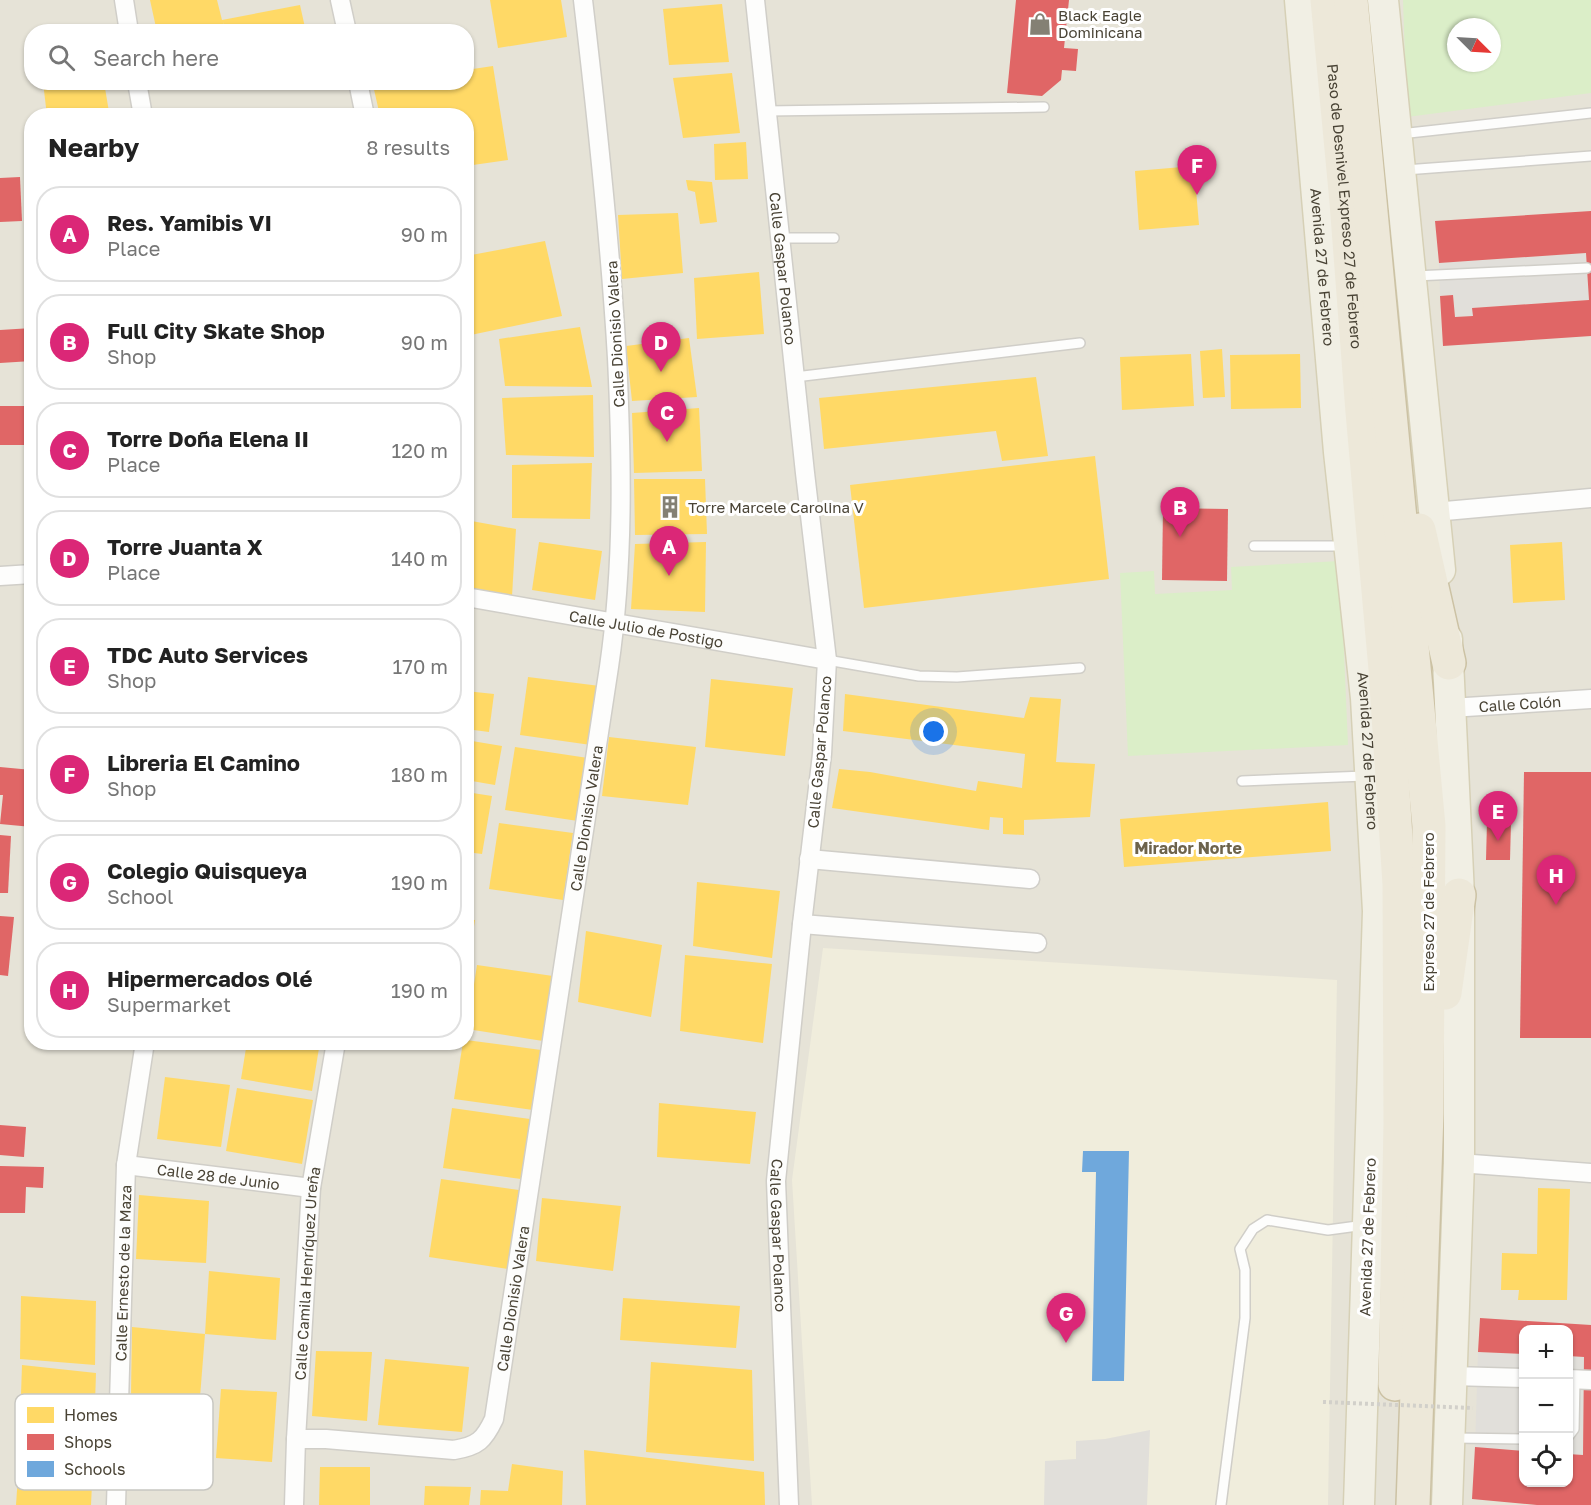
<!DOCTYPE html>
<meta charset="utf-8">
<style>
:root{--surface:#fff;--page:#f6f6f6;--text:#222;--muted:#767676;--line:#e0e0e0;--accent:#db2777}
body{margin:0;font-family:"Golos Text",sans-serif;background:var(--page);color:var(--text)}
.controls{position:absolute;right:18px;bottom:18px;display:grid;overflow:hidden;border-radius:12px;box-shadow:0 2px 4px #0004}
.controls button{width:54px;height:54px;display:grid;place-items:center;padding:0;border:0;border-bottom:2px solid var(--line);background:var(--surface);color:var(--text);font:30px sans-serif}
.compass{position:absolute;left:1447px;top:18px;width:54px;height:54px;border-radius:50%;background:var(--surface);box-shadow:0 2px 4px #0004;rotate:114deg}
.you{position:absolute;left:934px;top:732px;width:21px;height:21px;margin:-15px;border:4px solid #fff;border-radius:50%;background:#1a73e8;box-shadow:0 0 0 9px #1a73e833}
.badge{display:grid;place-items:center;width:39px;height:39px;border-radius:50%;background:var(--accent);color:#fff;font-size:20px;font-weight:700}
.pin{position:absolute;translate:-50% -50px;filter:drop-shadow(0 2px 3px #0008)}
.pin::after{content:'';position:absolute;top:32px;width:21px;height:18px;background:inherit;clip-path:polygon(0 0,100% 0,50% 100%)}
.list{margin:0;padding:0;list-style:none}
h2{display:flex;justify-content:space-between;align-items:center;height:78px;margin:0;padding:0 24px;font-size:26px}
h2 small{font-size:20px;font-weight:400;color:var(--muted)}
.list li{display:grid;grid-template-columns:39px 1fr auto;gap:18px;align-items:center;box-sizing:border-box;height:96px;margin:0 12px 12px;padding:0 12px;border:2px solid var(--line);border-radius:24px}
.list b{display:block;font-size:22px;white-space:nowrap}
.list p{margin:0;font-size:20px;white-space:nowrap;color:var(--muted)}
.list em{font-size:20px;font-style:normal;color:var(--muted)}
.icon{flex:none;width:33px;height:33px;fill:none;stroke:currentColor;stroke-width:2;stroke-linecap:round;stroke-linejoin:round}
.map{position:relative;flex:none;width:1591px;height:1505px;overflow:hidden}
.search{position:absolute;background:var(--surface);box-shadow:0 2px 4px #0004;left:24px;top:24px;width:450px;height:66px;display:flex;align-items:center;gap:15px;box-sizing:border-box;padding:0 21px;border-radius:24px;color:var(--muted);font-size:22px}
.panel{position:absolute;background:var(--surface);box-shadow:0 2px 4px #0004;left:24px;top:108px;width:450px;height:942px;border-radius:24px}
.map>svg:first-child{display:block}
.residential{fill:#e6e3d7;fill-rule:evenodd}
.education{fill:#f0eddc}
.green{fill:#dbeec8;fill-rule:evenodd}
.parking{fill:#e1dfda}
.homes{fill:#ffd966}
.shops{fill:#e06666}
.schools{fill:#6fa8dc}
.lines{fill:none;stroke-linecap:round;stroke-linejoin:round}
.service-casing{stroke:#d0cec8;stroke-width:12}
.minor-casing{stroke:#d0cec8;stroke-width:21}
.primary-casing{stroke:#d6d0b6;stroke-width:33}
.motorway-casing{stroke:#ccc2a4;stroke-width:36}
.service{stroke:#fdfdfc;stroke-width:9}
.minor{stroke:#fdfdfc;stroke-width:18}
.primary{stroke:#f1efe4;stroke-width:30}
.motorway{stroke:#ede8d9;stroke-width:33}
.path-bridge{stroke:#d2d0ca;stroke-width:4;stroke-dasharray:3 3;stroke-linecap:butt}
.labels{text-anchor:middle;dominant-baseline:central;stroke-width:6;stroke-linejoin:round;paint-order:stroke}
.poi-label{font-size:15px;fill:#494335;stroke:#fff;text-anchor:start}
.street-label{font-size:15px;fill:#494335;stroke:#fff}
.neighbourhood-label{font-size:16px;font-weight:bold;fill:#6d634c;stroke:#fff}
.key{fill:#fff;stroke:#c8c7c2;stroke-width:1.5}
.key-label{font-size:16px;fill:#494335}
</style>
<div class="map">
<svg width="1591" height="1505" viewBox="0 0 1591 1505">
<rect width="100%" height="100%" fill="#f2f0ea"/>
<!-- residential -->
<path class="residential" d="M0 0H1591V1505H0ZM1456 27H1492V63H1456ZM32 32H466V82H32ZM32 116H466V1042H32ZM1524 1330H1568V1482H1524Z"/>
<!-- education -->
<path class="education" d="M823 948 1337 980 1328 1505H812L792 1180Z"/>
<!-- green -->
<g class="green">
<path d="M1403 0H1591V93L1407 117ZM1456 27H1492V63H1456Z"/>
<path d="M1340 561 1348 745 1128 756 1120 573 1154 571 1155 594 1232 590 1231 567Z"/>
</g>
<!-- parking -->
<g class="parking">
<path d="M1586 253 1589 300 1473 308V316L1455 317 1453 295 1440 296 1439 263Z"/>
<path d="M1478 1352 1523 1354V1451L1475 1447Z"/>
<path d="M1568 1356 1584 1357 1583 1455 1569 1454Z"/>
<path d="M1150 1430 1147 1505H1044L1045 1461 1076 1459V1441L1105 1439Z"/>
</g>
<!-- homes -->
<g class="homes">
<path d="M150 0H217L222 20 300 5 306 32H225L223 22 224 32H157Z"/>
<path d="M490 0H561L567 37 498 48Z"/>
<path d="M722 4 729 62 669 65 663 9Z"/>
<path d="M493 66 508 160 466 166V116H380L373 85 388 82H466V70Z"/>
<path d="M732 73 740 133 683 138 673 78Z"/>
<path d="M43 82H104L109 112 83 116H47Z"/>
<path d="M239 82H267V84L240 89Z"/>
<path d="M746 142 748 179 715 180 714 144Z"/>
<path d="M1194 166 1199 225 1139 230 1135 171Z"/>
<path d="M686 180 712 182 717 222 700 224 695 192 688 190Z"/>
<path d="M678 213 683 273 622 279 618 215Z"/>
<path d="M545 241 562 316 466 336V256Z"/>
<path d="M759 272 764 334 697 339 694 278Z"/>
<path d="M580 327 592 387 505 386 499 339Z"/>
<path d="M689 338 697 397 632 401 626 346Z"/>
<path d="M1222 349 1225 397 1203 398 1200 351Z"/>
<path d="M1191 354 1194 406 1122 410 1120 357Z"/>
<path d="M1300 354 1301 408 1231 409 1230 355Z"/>
<path d="M1036 377 1048 456 1002 461 996 431 824 449 819 398Z"/>
<path d="M593 395 594 457 506 455 502 398Z"/>
<path d="M699 408 702 471 634 473 632 413Z"/>
<path d="M1095 456 1109 579 864 608 850 485Z"/>
<path d="M592 463 590 519 512 518V465Z"/>
<path d="M634 479H705L707 534 635 535Z"/>
<path d="M466 520 516 529 512 596 466 590Z"/>
<path d="M539 542 602 551 595 600 532 590Z"/>
<path d="M706 542 705 612 631 609 635 544Z"/>
<path d="M1562 542 1565 600 1513 603 1510 545Z"/>
<path d="M528 677 600 686 591 745 520 735Z"/>
<path d="M711 679 793 688 785 756 705 747Z"/>
<path d="M466 691 494 694 489 732 466 729Z"/>
<path d="M845 694 1024 718 1030 697 1061 699 1056 762 1095 764 1090 817 1024 820V835L1003 834V818L990 817 989 830 832 808 839 769 870 772 976 791 978 781 1022 788 1025 754 843 731Z"/>
<path d="M609 737 696 747 688 805 602 796Z"/>
<path d="M466 740 502 746 495 785 466 780Z"/>
<path d="M515 747 588 758 578 821 505 810Z"/>
<path d="M466 792 492 796 482 854 466 852Z"/>
<path d="M1328 802 1331 851 1124 867 1120 819Z"/>
<path d="M499 823 573 833 563 900 489 889Z"/>
<path d="M697 882 780 891 772 958 693 946Z"/>
<path d="M466 919 475 920 468 966H466Z"/>
<path d="M586 931 662 945 651 1017 578 1002Z"/>
<path d="M685 955 772 964 763 1043 680 1031Z"/>
<path d="M477 965 553 976 543 1041 467 1029Z"/>
<path d="M466 1040 541 1050 533 1110 454 1099 463 1042H466Z"/>
<path d="M247 1042H320L312 1091 241 1079Z"/>
<path d="M165 1077 230 1085 221 1147 157 1139Z"/>
<path d="M237 1088 313 1100 302 1164 226 1151Z"/>
<path d="M659 1103 756 1112 750 1164 657 1157Z"/>
<path d="M452 1108 530 1119 521 1179 443 1168Z"/>
<path d="M441 1179 519 1190 508 1269 429 1257Z"/>
<path d="M1538 1188 1570 1189 1567 1300H1518L1519 1290H1501L1502 1253 1537 1254Z"/>
<path d="M139 1195 209 1201 206 1263 136 1259Z"/>
<path d="M542 1198 621 1206 613 1271 536 1261Z"/>
<path d="M209 1271 280 1278 276 1340 205 1334Z"/>
<path d="M21 1296 96 1301 95 1365 20 1359Z"/>
<path d="M623 1298 740 1306 736 1348 620 1340Z"/>
<path d="M132 1327 205 1334 200 1397 131 1395Z"/>
<path d="M316 1351 372 1352 367 1421 312 1416Z"/>
<path d="M385 1359 469 1367 462 1432 378 1425Z"/>
<path d="M651 1362 752 1370 754 1461 646 1452Z"/>
<path d="M22 1365 96 1373 94 1433 20 1424Z"/>
<path d="M221 1389 277 1392 272 1462 216 1458Z"/>
<path d="M21 1433 94 1441 91 1505H16Z"/>
<path d="M584 1450 764 1472 765 1505H586Z"/>
<path d="M512 1464 563 1471 562 1505H480L481 1490 508 1491Z"/>
<path d="M320 1467H370V1505H319Z"/>
<path d="M425 1486 471 1487 469 1505H424Z"/>
</g>
<!-- shops -->
<g class="shops">
<path d="M1016 0H1069L1064 48 1078 49 1076 71 1062 70 1061 80 1042 96 1007 93Z"/>
<path d="M20 177 22 221 0 222V178Z"/>
<path d="M1591 211V336L1443 346 1440 296 1453 295 1455 317 1473 316 1472 308 1589 300 1586 253 1439 263 1435 221Z"/>
<path d="M32 328V361L0 363V330Z"/>
<rect x="0" y="406" width="32" height="39"/>
<path d="M1163 508 1228 509 1227 581 1162 580Z"/>
<path d="M0 767 32 770V827L0 824 3 795H0Z"/>
<path d="M1524 772H1591V1038H1520Z"/>
<path d="M1487 822H1511L1510 860H1486Z"/>
<path d="M0 835 11 836 8 893H0Z"/>
<path d="M0 916 14 917 8 976 0 975Z"/>
<path d="M0 1125 26 1127 24 1157 0 1155Z"/>
<path d="M0 1166 44 1167 43 1188 26 1187 25 1213H0Z"/>
<path d="M1480 1318 1591 1325V1505H1537L1472 1499 1475 1447 1524 1451V1482H1568V1454L1583 1455 1584 1357 1568 1356V1330H1524V1354L1478 1352Z"/>
</g>
<!-- schools -->
<path class="schools" d="M1083 1151H1129L1124 1381H1092L1096 1172H1082Z"/>
<g class="lines">
<!-- service casing -->
<g class="service-casing">
<g id="service">
<path d="M767 111 1044 107"/>
<path d="M1400 134 1591 113"/>
<path d="M1405 170 1591 156"/>
<path d="M781 238H834"/>
<path d="M1415 276 1587 268"/>
<path d="M795 377 1080 343"/>
<path d="M1254 546H1347"/>
<path d="M827 660 919 676 957 677 1080 668"/>
<path d="M1242 781 1365 776"/>
<path d="M1568 1437 1574 1429 1575 1379"/>
<path d="M1454 1438 1524 1439"/>
<path d="M1221 1505 1245 1318V1270L1240 1249 1253 1229 1267 1220 1328 1230 1365 1225"/>
</g>
</g>
<!-- minor casing -->
<g class="minor-casing">
<g id="minor">
<path d="M124 0 129 32"/>
<path d="M340 0 347 32"/>
<path id="s1" d="M755 0 805 473 827 660 822 754 802 924 776 1181 789 1505"/>
<path d="M137 82 143 116"/>
<path d="M358 82 365 116"/>
<path d="M1434 512 1591 498"/>
<path d="M0 576 32 574"/>
<path id="s2" d="M466 597 827 660"/>
<path id="s3" d="M1450 708 1591 699"/>
<path d="M809 859 1030 879"/>
<path d="M802 924 1037 943"/>
<path d="M1459 1163 1591 1173"/>
<path id="s4" d="M126 1165 311 1188"/>
<path d="M1452 1376 1524 1378"/>
<path d="M1568 1379 1591 1380"/>
<path id="s5" d="M296 1439H326L454 1450C478 1446 484 1440 494 1419L609 667C624 564 622 461 617 358 610 238 597 119 583 0"/>
<path id="s6" d="M116 1505 126 1165 145 1042"/>
<path id="s7" d="M294 1505 296 1439 311 1188 336 1042"/>
</g>
</g>
<!-- primary casing -->
<g class="primary-casing">
<g id="primary">
<path id="s8" d="M1300 0 1339 452 1366 698 1378 911 1359 1505"/>
<path d="M1383 0 1440 570"/>
<path d="M1447 639 1459 895V1163L1447 1505"/>
</g>
</g>
<!-- motorway casing -->
<g class="motorway-casing">
<g id="motorway">
<path id="s9" d="M1327 0 1346 202 1362 412 1385 669 1399 884 1400 1123 1395 1384"/>
<path d="M1351 0 1429 826 1427 1113 1413 1505"/>
<path d="M1419 530 1449 663"/>
<path d="M1445 993 1459 895"/>
</g>
</g>
<!-- service -->
<use href="#service" class="service"/>
<!-- minor -->
<use href="#minor" class="minor"/>
<!-- primary -->
<use href="#primary" class="primary"/>
<!-- motorway -->
<use href="#motorway" class="motorway"/>
<!-- path-bridge -->
<path class="path-bridge" d="M1323 1402 1473 1408"/>
</g>
<!-- icons -->
<defs>
<g id="shop-bare" transform="scale(1.8)"><path d="M-5-2.5h2.3a2.7 3.5 0 0 1 5.4 0H5L5.5 6h-11ZM-1.5-2.5h3a1.5 2.3 0 0 0-3 0Z" fill="#848074" stroke="#fff" stroke-width="2.5" paint-order="stroke"/></g>
<g id="building-bare" transform="scale(1.8)"><path d="M-4-6H4V6H1V3H-1V6H-4ZM-2.5-4.3h1.7v1.8h-1.7ZM.8-4.3h1.7v1.8H.8ZM-2.5-1h1.7V.8h-1.7ZM.8-1h1.7V.8H.8Z" fill="#848074" stroke="#fff" stroke-width="2.5" paint-order="stroke"/></g>
</defs>
<g fill-rule="evenodd">
<use href="#shop-bare" x="1040" y="24"/>
<use href="#building-bare" x="670" y="507"/>
</g>
<g class="labels">
<!-- poi labels -->
<g class="poi-label">
<text x="1058" y="15">Black Eagle<tspan x="1058" dy="17">Dominicana</tspan></text>
<text x="688" y="507">Torre Marcele Carolina V</text>
</g>
<!-- street labels -->
<g class="street-label">
<text stroke="none"><textPath href="#s9" startOffset="207">Paso de Desnivel Expreso 27 de Febrero</textPath></text>
<text stroke="none"><textPath href="#s8" startOffset="268">Avenida 27 de Febrero</textPath></text>
<text stroke="none"><textPath href="#s1" startOffset="270">Calle Gaspar Polanco</textPath></text>
<text transform="translate(615 334) rotate(-93)">Calle Dionisio Valera</text>
<text stroke="none"><textPath href="#s2" startOffset="183">Calle Julio de Postigo</textPath></text>
<text stroke="none"><textPath href="#s3" startOffset="70">Calle Colón</textPath></text>
<text stroke="none"><textPath href="#s8" startOffset="754">Avenida 27 de Febrero</textPath></text>
<text transform="translate(819 752) rotate(-85)">Calle Gaspar Polanco</text>
<text stroke="none"><textPath href="#s5" startOffset="820">Calle Dionisio Valera</textPath></text>
<text transform="translate(1428 912) rotate(-90)">Expreso 27 de Febrero</text>
<text stroke="none"><textPath href="#s4" startOffset="93">Calle 28 de Junio</textPath></text>
<text stroke="none"><textPath href="#s1" startOffset="1242">Calle Gaspar Polanco</textPath></text>
<text transform="translate(1367 1237) rotate(-88)">Avenida 27 de Febrero</text>
<text stroke="none"><textPath href="#s6" startOffset="232">Calle Ernesto de la Maza</textPath></text>
<text stroke="none"><textPath href="#s7" startOffset="232">Calle Camila Henríquez Ureña</textPath></text>
<text stroke="none"><textPath href="#s5" startOffset="334">Calle Dionisio Valera</textPath></text>
</g>
<!-- neighbourhood labels -->
<g class="neighbourhood-label">
<text x="1188" y="848">Mirador Norte</text>
</g>
</g>
<!-- legend -->
<rect x="15" y="1394" width="198" height="96" rx="9" class="key"/>
<rect x="27" y="1407" width="27" height="16" fill="#ffd966"/>
<rect x="27" y="1434" width="27" height="16" fill="#e06666"/>
<rect x="27" y="1461" width="27" height="16" fill="#6fa8dc"/>
<g class="key-label">
<text x="64" y="1421">Homes</text>
<text x="64" y="1448">Shops</text>
<text x="64" y="1475">Schools</text>
</g>
</svg>
<div class="controls">
<button>+</button>
<button>−</button>
<button><svg class="icon" aria-label="locate" viewBox="0 0 24 24"><circle cx="12" cy="12" r="6"/><path d="M12 2v4M12 18v4M2 12h4M18 12h4"/></svg></button>
</div>
<svg class="compass" viewBox="-18 -18 36 36"><path d="M0-13l5 13h-10z" fill="#e53935"/><path d="M0 13l5-13h-10z" fill="#767676"/></svg>
<div class="you"></div>
<div class="pin badge" style="left:669px;top:576px">A</div>
<div class="pin badge" style="left:1180px;top:537px">B</div>
<div class="pin badge" style="left:667px;top:442px">C</div>
<div class="pin badge" style="left:661px;top:372px">D</div>
<div class="pin badge" style="left:1498px;top:841px">E</div>
<div class="pin badge" style="left:1197px;top:195px">F</div>
<div class="pin badge" style="left:1066px;top:1343px">G</div>
<div class="pin badge" style="left:1556px;top:905px">H</div>
<div class="search"><svg class="icon" aria-label="search" viewBox="0 0 24 24"><circle cx="10" cy="10" r="6"/><path d="M15 15l6 6"/></svg>Search here</div>
<section class="panel">
<h2>Nearby<small>8 results</small></h2>
<ul class="list">
<li><span class="badge">A</span><div><b>Res. Yamibis VI</b><p>Place</p></div><em>90 m</em></li>
<li><span class="badge">B</span><div><b>Full City Skate Shop</b><p>Shop</p></div><em>90 m</em></li>
<li><span class="badge">C</span><div><b>Torre Doña Elena II</b><p>Place</p></div><em>120 m</em></li>
<li><span class="badge">D</span><div><b>Torre Juanta X</b><p>Place</p></div><em>140 m</em></li>
<li><span class="badge">E</span><div><b>TDC Auto Services</b><p>Shop</p></div><em>170 m</em></li>
<li><span class="badge">F</span><div><b>Libreria El Camino</b><p>Shop</p></div><em>180 m</em></li>
<li><span class="badge">G</span><div><b>Colegio Quisqueya</b><p>School</p></div><em>190 m</em></li>
<li><span class="badge">H</span><div><b>Hipermercados Olé</b><p>Supermarket</p></div><em>190 m</em></li>
</ul>
</section>
</div>
